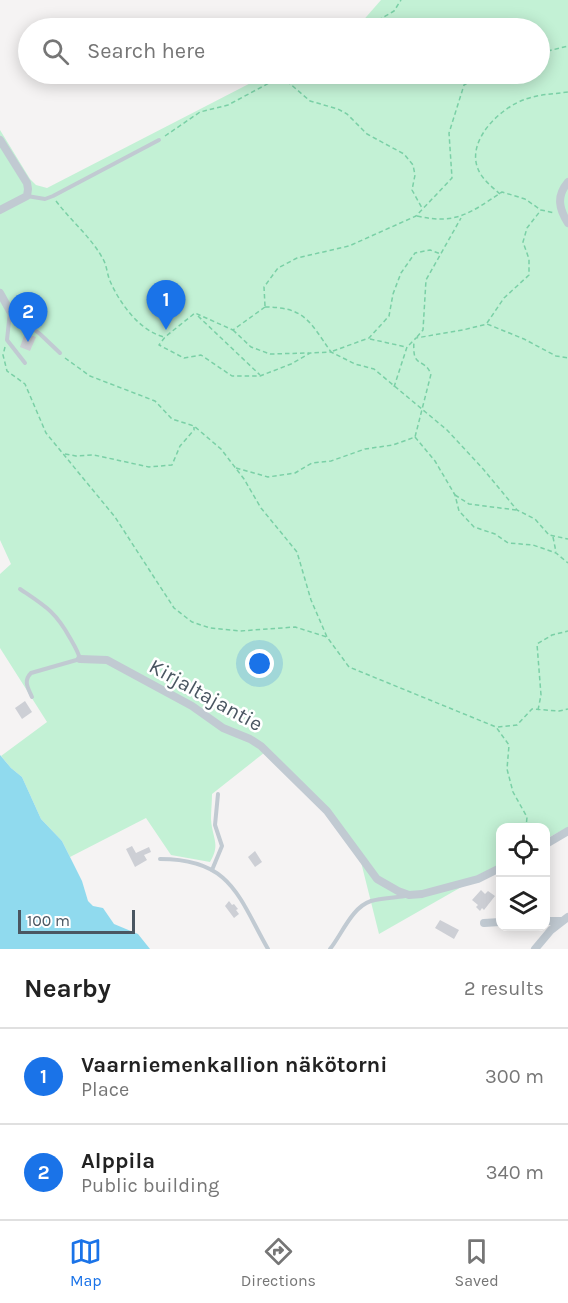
<!DOCTYPE html>
<meta charset="utf-8">
<style>
:root{--surface:#fff;--page:#f2f2f2;--text:#222;--muted:#767676;--line:#e0e0e0;--accent:#1a73e8}
body{margin:0;font-family:Karla,sans-serif;background:var(--page);color:var(--text)}
.controls{position:absolute;right:18px;bottom:18px;display:grid;overflow:hidden;border-radius:12px;box-shadow:0 3px 15px #0003}
.controls button{width:54px;height:54px;display:grid;place-items:center;padding:0;border:0;border-bottom:2px solid var(--line);background:var(--surface);color:var(--text);font:30px sans-serif}
.scale{position:absolute;left:18px;bottom:15px;width:117px;box-sizing:border-box;padding-left:6px;border:3px solid #4a5661;border-top:0;font-size:16px;line-height:21px;white-space:nowrap;color:#4a5661;-webkit-text-stroke:4px #fff;paint-order:stroke}
.you{position:absolute;left:260px;top:664px;width:21px;height:21px;margin:-15px;border:4px solid #fff;border-radius:50%;background:#1a73e8;box-shadow:0 0 0 9px #1a73e833}
.badge{display:grid;place-items:center;width:39px;height:39px;border-radius:50%;background:var(--accent);color:#fff;font-size:20px;font-weight:700}
.pin{position:absolute;translate:-50% -50px;filter:drop-shadow(0 2px 3px #0008)}
.pin::after{content:'';position:absolute;top:32px;width:21px;height:18px;background:inherit;clip-path:polygon(0 0,100% 0,50% 100%)}
.list{margin:0;padding:0;list-style:none}
h2{display:flex;justify-content:space-between;align-items:center;height:78px;margin:0;padding:0 24px;font-size:26px}
h2 small{font-size:20px;font-weight:400;color:var(--muted)}
.list li{display:grid;grid-template-columns:39px 1fr auto;gap:18px;align-items:center;box-sizing:border-box;height:96px;padding:0 24px;border-top:2px solid var(--line)}
.list b{display:block;font-size:22px;white-space:nowrap}
.list p{margin:0;font-size:20px;white-space:nowrap;color:var(--muted)}
.list em{font-size:20px;font-style:normal;color:var(--muted)}
.icon{flex:none;width:33px;height:33px;fill:none;stroke:currentColor;stroke-width:2;stroke-linecap:round;stroke-linejoin:round}
.map{position:relative;flex:none;width:568px;height:949px;overflow:hidden}
.search{position:absolute;background:var(--surface);box-shadow:0 3px 15px #0003;left:18px;right:18px;top:18px;height:66px;display:flex;align-items:center;gap:15px;box-sizing:border-box;padding:0 21px;border-radius:33px;color:var(--muted);font-size:22px}
.sheet{height:270px;background:var(--surface)}
nav{display:flex;justify-content:space-around;align-items:center;box-sizing:border-box;height:84px;border-top:2px solid var(--line);background:var(--surface);font-size:16px;color:var(--muted)}
nav a{display:grid;justify-items:center;gap:3px}
nav .on{color:var(--accent)}
.map>svg:first-child{display:block}
.green{fill:#c3f1d5}
.water{fill:#90daee}
.building{fill:#cdcfd5}
.lines{fill:none;stroke-linecap:round;stroke-linejoin:round}
.path{stroke:#7ad0a6;stroke-width:1.5;stroke-dasharray:4.5 3;stroke-linecap:butt}
.service{stroke:#c1cad2;stroke-width:4}
.minor{stroke:#c1cad2;stroke-width:8}
.labels{text-anchor:middle;dominant-baseline:central;stroke-width:5;stroke-linejoin:round;paint-order:stroke}
.street-label{font-size:21px;fill:#4a5661;stroke:#fff}
</style>
<div class="map">
<svg width="568" height="949" viewBox="0 0 568 949">
<rect width="100%" height="100%" fill="#f5f3f3"/>
<!-- green -->
<path class="green" d="M381 0H568V827L546 839V828H500V865L379 934 358 850 269 749 212 794C212 802 211 811 211 819 212 838 221 844 210 862L171 855 146 818 70 857 62 841 41 819 22 777 11 768 1 756 47 722 0 648V574L11 564 0 540V130L30 179 36 185 47 188 268 74H540V28H352L360 24Z"/>
<!-- water -->
<path class="water" d="M0 755 11 768 22 777 41 819 62 841 82 881 88 901 93 906 103 908 114 924 138 934 150 949H0Z"/>
<!-- building -->
<g class="building">
<path d="M25 333 36 337 30 351 20 347Z"/>
<path d="M25 701 32 712 22 719 15 708Z"/>
<path d="M132 846 136 853 149 847 151 852 144 855 147 860 135 867 126 849Z"/>
<path d="M255 851 262 862 255 867 248 857Z"/>
<path d="M481 890 485 894 488 891 495 896 484 910 482 908 480 911 476 907 478 905 472 900Z"/>
<path d="M229 901 232 905 234 904 238 909 236 910 239 914 234 918 225 906Z"/>
<path d="M440 920 459 930 454 939 435 928Z"/>
</g>
<g class="lines">
<!-- path -->
<g class="path">
<path d="M365 28 394 11 401 0"/>
<path d="M540 53 568 46"/>
<path d="M281 76 310 101 338 109 347 114 367 134 404 154 413 165 415 175 412 190 422 208"/>
<path d="M165 136 200 112 228 105 286 74"/>
<path d="M500 194C492 187 482 179 478 169 466 140 501 107 526 99 540 94 554 94 568 92"/>
<path d="M56 201C71 221 91 237 103 259 107 266 107 274 110 281 120 304 140 331 164 337"/>
<path d="M417 216C456 225 470 213 502 192L525 199 541 210 555 213"/>
<path d="M265 306 264 287 278 268 297 258 349 246 416 216 452 178 449 133 464 85 483 74"/>
<path d="M265 307 233 330 195 313 165 337 159 345 184 358 201 355 232 376H260L291 364 310 353 331 352 355 364 374 369 447 430 484 470 517 510 535 519 549 535 568 539"/>
<path d="M265 307C305 307 310 322 331 352"/>
<path d="M198 316 260 375"/>
<path d="M487 323 504 298 529 275V259L523 242 527 228 541 210"/>
<path d="M233 330 251 347 270 354 309 353"/>
<path d="M417 337 423 330 426 280 461 218"/>
<path d="M370 339 406 347"/>
<path d="M5 347 3 355 7 371 25 384 46 433 115 517 174 608 192 622 210 628 240 631 295 627 327 637"/>
<path d="M333 351 369 338 389 316 393 294 401 273 415 253 430 250 441 254"/>
<path d="M65 358 90 376 155 401 172 419 194 426 221 449 244 479 261 508 297 552 311 600 327 637 349 667 496 727 509 745 507 769 513 792 527 817 526 828"/>
<path d="M394 387 407 347 416 338 463 330 487 324 524 339 556 356 568 358"/>
<path d="M415 437 435 461 455 495 459 511 474 527 495 534 508 543 533 545 556 553 568 563"/>
<path d="M65 454 76 456 94 455 149 467 172 465 180 446 194 430V427"/>
<path d="M236 468 268 477 295 473 312 463 331 461 365 449 393 445 415 437 431 374C423 356 412 370 414 341"/>
<path d="M455 495 469 504 516 510"/>
<path d="M553 537 556 552"/>
<path d="M538 710 541 695 537 644 552 635 568 631"/>
<path d="M498 727 517 725 532 709 559 711 568 709"/>
</g>
<!-- service -->
<g class="service">
<path d="M27 196 45 199 53 196 159 140"/>
<path d="M25 363 7 340 10 311 40 334 60 353"/>
<path d="M20 589C45 606 55 611 70 638 74 645 78 651 80 659L31 673C23 681 28 688 32 697"/>
<path d="M160 859C231 859 238 896 268 949"/>
<path d="M212 870 222 846 215 825 218 794"/>
<path d="M330 949C342 934 352 907 371 901 382 898 394 898 405 896"/>
</g>
<!-- minor -->
<g class="minor">
<path d="M0 140 27 183 28 189 27 196 0 210"/>
<path d="M568 182C556 196 559 209 568 223"/>
<path d="M0 293 10 311"/>
<path d="M80 659 107 660 192 706 223 728 250 739 261 746 327 811 377 879 398 891 409 895 422 894 478 879 500 868"/>
<path d="M546 844 568 831"/>
<path d="M546 921H561"/>
<path d="M484 923 500 922"/>
<path d="M535 949 551 930 568 917"/>
</g>
</g>
<g class="labels">
<!-- street labels -->
<g class="street-label">
<text transform="translate(206 695) rotate(29)">Kirjaltajantie</text>
</g>
</g>
</svg>
<div class="controls">
<button><svg class="icon" aria-label="locate" viewBox="0 0 24 24"><circle cx="12" cy="12" r="6"/><path d="M12 2v4M12 18v4M2 12h4M18 12h4"/></svg></button>
<button><svg class="icon" aria-label="layers" viewBox="0 0 24 24"><path d="M12 4l9 5-9 5-9-5zM3 14l9 5 9-5"/></svg></button>
</div>
<div class="scale">100 m</div>
<div class="you"></div>
<div class="pin badge" style="left:166px;top:330px">1</div>
<div class="pin badge" style="left:28px;top:342px">2</div>
<div class="search"><svg class="icon" aria-label="search" viewBox="0 0 24 24"><circle cx="10" cy="10" r="6"/><path d="M15 15l6 6"/></svg>Search here</div>
</div>
<section class="sheet">
<h2>Nearby<small>2 results</small></h2>
<ul class="list">
<li><span class="badge">1</span><div><b>Vaarniemenkallion näkötorni</b><p>Place</p></div><em>300 m</em></li>
<li><span class="badge">2</span><div><b>Alppila</b><p>Public building</p></div><em>340 m</em></li>
</ul>
</section>
<nav>
<a class="on"><svg class="icon" aria-label="map" viewBox="0 0 24 24"><path d="M3 6l6-2 6 2 6-2v14l-6 2-6-2-6 2zM9 4v14M15 6v14"/></svg>Map</a>
<a><svg class="icon" aria-label="directions" viewBox="0 0 24 24"><path d="M12 3l9 9-9 9-9-9zM9 14v-3h6M13 9l2 2-2 2"/></svg>Directions</a>
<a><svg class="icon" aria-label="saved" viewBox="0 0 24 24"><path d="M7 4h10v16l-5-4-5 4z"/></svg>Saved</a>
</nav>
